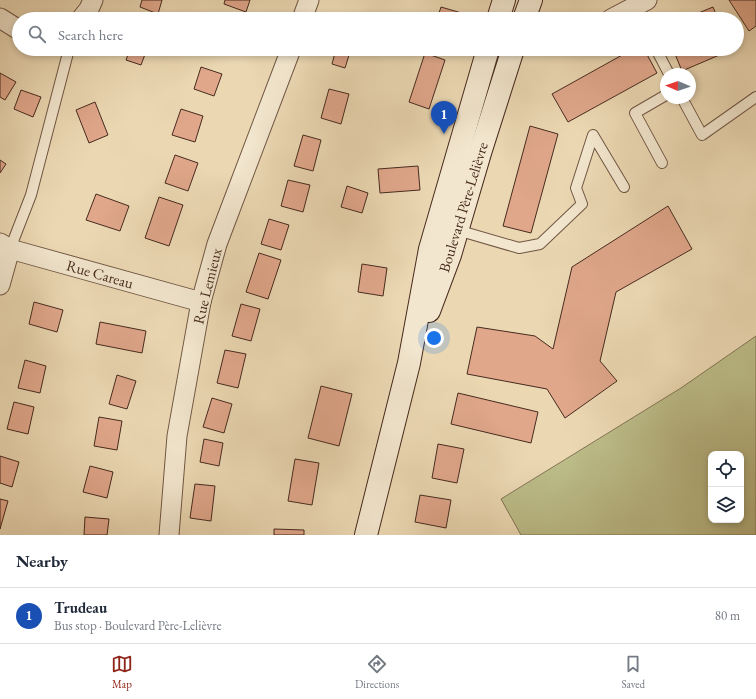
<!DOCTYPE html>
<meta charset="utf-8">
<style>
:root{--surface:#fff;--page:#f2f2f3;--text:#1f2937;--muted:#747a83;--line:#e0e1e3;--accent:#8f2418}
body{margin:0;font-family:"EB Garamond",serif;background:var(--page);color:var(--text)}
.controls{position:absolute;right:12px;bottom:12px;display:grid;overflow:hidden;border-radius:8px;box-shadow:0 2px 6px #0003}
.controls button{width:36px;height:36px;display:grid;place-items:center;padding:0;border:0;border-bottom:1px solid var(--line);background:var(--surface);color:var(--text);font:20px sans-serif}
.compass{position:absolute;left:660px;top:68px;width:36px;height:36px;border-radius:50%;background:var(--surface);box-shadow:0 2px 6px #0003;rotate:272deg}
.you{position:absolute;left:434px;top:338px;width:14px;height:14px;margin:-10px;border:3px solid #fff;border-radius:50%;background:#1a73e8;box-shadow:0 0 0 6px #1a73e833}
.badge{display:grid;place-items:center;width:26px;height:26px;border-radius:50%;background:var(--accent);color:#fff;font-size:13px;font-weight:700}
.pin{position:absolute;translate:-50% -33px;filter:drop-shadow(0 1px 2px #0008)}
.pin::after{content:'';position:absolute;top:21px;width:14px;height:12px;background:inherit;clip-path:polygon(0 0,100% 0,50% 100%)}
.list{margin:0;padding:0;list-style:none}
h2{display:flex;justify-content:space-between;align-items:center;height:52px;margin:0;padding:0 16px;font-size:17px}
h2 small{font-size:13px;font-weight:400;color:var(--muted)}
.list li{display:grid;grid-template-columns:26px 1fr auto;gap:12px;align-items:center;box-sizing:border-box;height:56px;padding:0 16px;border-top:1px solid var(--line)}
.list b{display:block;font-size:15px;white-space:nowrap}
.list p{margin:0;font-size:13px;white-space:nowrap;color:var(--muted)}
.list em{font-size:13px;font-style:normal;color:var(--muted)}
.icon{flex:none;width:22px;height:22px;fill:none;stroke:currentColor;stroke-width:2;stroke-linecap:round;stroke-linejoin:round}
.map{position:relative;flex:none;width:756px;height:535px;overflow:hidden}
.search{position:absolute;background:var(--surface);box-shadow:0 2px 6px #0003;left:12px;right:12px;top:12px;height:44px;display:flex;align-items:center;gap:10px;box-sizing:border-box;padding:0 14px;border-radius:22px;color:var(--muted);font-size:15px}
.sheet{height:108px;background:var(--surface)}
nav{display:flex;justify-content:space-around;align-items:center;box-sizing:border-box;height:56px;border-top:1px solid var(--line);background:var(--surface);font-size:11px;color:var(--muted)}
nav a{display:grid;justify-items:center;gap:2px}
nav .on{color:var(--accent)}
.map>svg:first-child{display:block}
.green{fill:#bcbd89;stroke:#827454;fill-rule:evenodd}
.building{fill:#e0a78b;stroke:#472a1e}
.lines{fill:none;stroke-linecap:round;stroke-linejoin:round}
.service-casing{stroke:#705643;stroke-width:12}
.minor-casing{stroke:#705643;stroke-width:21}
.secondary-casing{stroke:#472a1e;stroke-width:24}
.service{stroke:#f2e6ce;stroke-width:10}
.minor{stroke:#f2e6ce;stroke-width:19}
.secondary{stroke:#f2e6ce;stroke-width:22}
.labels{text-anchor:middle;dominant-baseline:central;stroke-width:3.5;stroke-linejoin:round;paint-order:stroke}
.street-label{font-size:15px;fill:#472a1e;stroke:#f2e6ce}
</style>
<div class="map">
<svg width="756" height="535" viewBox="0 0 756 535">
<rect width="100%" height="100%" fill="#ebd8b3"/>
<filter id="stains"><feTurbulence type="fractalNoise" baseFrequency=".005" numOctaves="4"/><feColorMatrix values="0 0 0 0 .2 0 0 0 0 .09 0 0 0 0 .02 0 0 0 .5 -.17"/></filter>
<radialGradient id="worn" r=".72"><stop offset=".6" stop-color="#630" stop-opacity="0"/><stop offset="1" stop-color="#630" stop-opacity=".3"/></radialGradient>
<!-- green -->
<path class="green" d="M756 336V535H521L501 499 681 388ZM711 454H741V520H711Z"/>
<!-- building -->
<g class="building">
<path d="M142 0H162L158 14 140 7Z"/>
<path d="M225 0H250L246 12 224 4Z"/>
<path d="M729 0H756V26L749 31Z"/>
<path d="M441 7 465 14 463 19H437Z"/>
<path d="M713 7 718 19H684Z"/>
<path d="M130 49H147L141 65 126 60Z"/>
<path d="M336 49 350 52 345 68 332 64Z"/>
<path d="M633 49H644L657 73 568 122 552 94Z"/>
<path d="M673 49H730L731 50 682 71Z"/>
<path d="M425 53 445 60 429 109 409 102Z"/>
<path d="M201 67 222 74 214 96 194 89Z"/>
<path d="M0 73 16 82 5 100 0 97Z"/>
<path d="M329 89 349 94 341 124 321 118Z"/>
<path d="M21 90 41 97 33 117 14 109Z"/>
<path d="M95 102 108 135 89 143 76 110Z"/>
<path d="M181 109 203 116 195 142 172 135Z"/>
<path d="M530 126 558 134 531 233 503 226Z"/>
<path d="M303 135 321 140 313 171 294 166Z"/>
<path d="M175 155 198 163 188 191 165 183Z"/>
<path d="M0 160 6 164 0 173Z"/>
<path d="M418 166 420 190 380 193 378 169Z"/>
<path d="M288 180 310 185 303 212 281 206Z"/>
<path d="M347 186 368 193 362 213 341 207Z"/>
<path d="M96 194 129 206 120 231 86 220Z"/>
<path d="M159 197 183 205 169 246 145 238Z"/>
<path d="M668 206 692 249 616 292 600 361 617 381 565 418 547 389 467 374 477 327 535 336 553 349 572 267Z"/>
<path d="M269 219 289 225 281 250 261 244Z"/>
<path d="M259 253 281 260 268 299 246 292Z"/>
<path d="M362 264 387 268 383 296 358 292Z"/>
<path d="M34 302 63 310 57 332 29 324Z"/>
<path d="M241 304 260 309 251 341 232 336Z"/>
<path d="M100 322 146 331 142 353 96 344Z"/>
<path d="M225 350 246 354 238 388 217 383Z"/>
<path d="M25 360 46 366 40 393 18 388Z"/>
<path d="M117 375 136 381 127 409 109 404Z"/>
<path d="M321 386 352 394 339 446 308 438Z"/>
<path d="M458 393 538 412 531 443 451 424Z"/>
<path d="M212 398 232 404 224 433 203 427Z"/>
<path d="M14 402 34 407 28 434 7 429Z"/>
<path d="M99 417 122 421 117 450 94 446Z"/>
<path d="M204 439 223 443 219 466 200 462Z"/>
<path d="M438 444 464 449 457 483 432 478Z"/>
<path d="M0 456 19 462 12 487 0 483Z"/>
<path d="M295 459 319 463 312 505 288 501Z"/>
<path d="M90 466 113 472 107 498 83 492Z"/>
<path d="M195 484 215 486 211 521 190 518Z"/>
<path d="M420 495 451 500 446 528 415 522Z"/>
<path d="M0 499 8 501 0 529Z"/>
<path d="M85 517 109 519 107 535H84Z"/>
<path d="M274 529 304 530V535H274Z"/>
</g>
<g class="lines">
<!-- service casing -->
<g class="service-casing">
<g id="service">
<path d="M656 49 669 74"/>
<path d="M682 98 702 135 756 97"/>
<path d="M662 163 635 113 666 95"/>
<path d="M457 230 519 248 540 244 582 204 576 188 593 135 624 187"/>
<path d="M10 249 31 195 69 49"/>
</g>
</g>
<!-- minor casing -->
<g class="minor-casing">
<g id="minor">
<path d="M0 18 19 30"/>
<path d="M81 19 89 9 93 0"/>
<path d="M302 19 309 0"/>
<path d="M611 19 647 0"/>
<path d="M0 243 10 249 201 302"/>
<path d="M0 285 10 249"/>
<path d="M169 535 177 436 201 302 217 244 291 49"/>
</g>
</g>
<!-- secondary casing -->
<g class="secondary-casing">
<g id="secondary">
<path d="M498 19 504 0"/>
<path d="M524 19 531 0"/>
<path d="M429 311 450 255 480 153 513 49"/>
<path d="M366 535 409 363 430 249 488 49"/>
</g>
</g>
<!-- service -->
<use href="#service" class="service"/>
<!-- minor -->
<use href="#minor" class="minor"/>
<!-- secondary -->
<use href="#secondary" class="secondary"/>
</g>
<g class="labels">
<!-- street labels -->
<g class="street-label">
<text transform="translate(463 207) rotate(-73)">Boulevard Père-Lelièvre</text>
<text transform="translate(100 274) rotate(16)">Rue Careau</text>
<text transform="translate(207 286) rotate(-76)">Rue Lemieux</text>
</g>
</g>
<rect width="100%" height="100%" filter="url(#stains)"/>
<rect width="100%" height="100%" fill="url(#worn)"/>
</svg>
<div class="controls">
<button><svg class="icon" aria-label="locate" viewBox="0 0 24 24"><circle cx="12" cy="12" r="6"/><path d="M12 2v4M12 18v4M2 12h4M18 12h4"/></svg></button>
<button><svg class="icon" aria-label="layers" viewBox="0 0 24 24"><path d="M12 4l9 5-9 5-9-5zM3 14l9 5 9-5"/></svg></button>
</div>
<svg class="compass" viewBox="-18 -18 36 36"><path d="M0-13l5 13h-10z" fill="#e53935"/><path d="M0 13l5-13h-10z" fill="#747a83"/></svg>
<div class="you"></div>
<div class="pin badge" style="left:444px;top:134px;background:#1a4fb4">1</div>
<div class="search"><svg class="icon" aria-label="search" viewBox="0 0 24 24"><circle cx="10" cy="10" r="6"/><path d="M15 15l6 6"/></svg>Search here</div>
</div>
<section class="sheet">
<h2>Nearby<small></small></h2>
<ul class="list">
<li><span class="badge" style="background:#1a4fb4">1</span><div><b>Trudeau</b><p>Bus stop · Boulevard Père-Lelièvre</p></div><em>80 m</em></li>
</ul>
</section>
<nav>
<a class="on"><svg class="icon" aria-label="map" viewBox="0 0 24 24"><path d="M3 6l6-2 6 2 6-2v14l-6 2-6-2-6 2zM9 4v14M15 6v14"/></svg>Map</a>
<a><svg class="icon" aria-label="directions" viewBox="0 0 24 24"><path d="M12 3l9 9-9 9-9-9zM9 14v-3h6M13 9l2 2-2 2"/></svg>Directions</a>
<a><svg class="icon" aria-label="saved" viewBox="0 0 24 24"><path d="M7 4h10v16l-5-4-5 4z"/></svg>Saved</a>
</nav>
